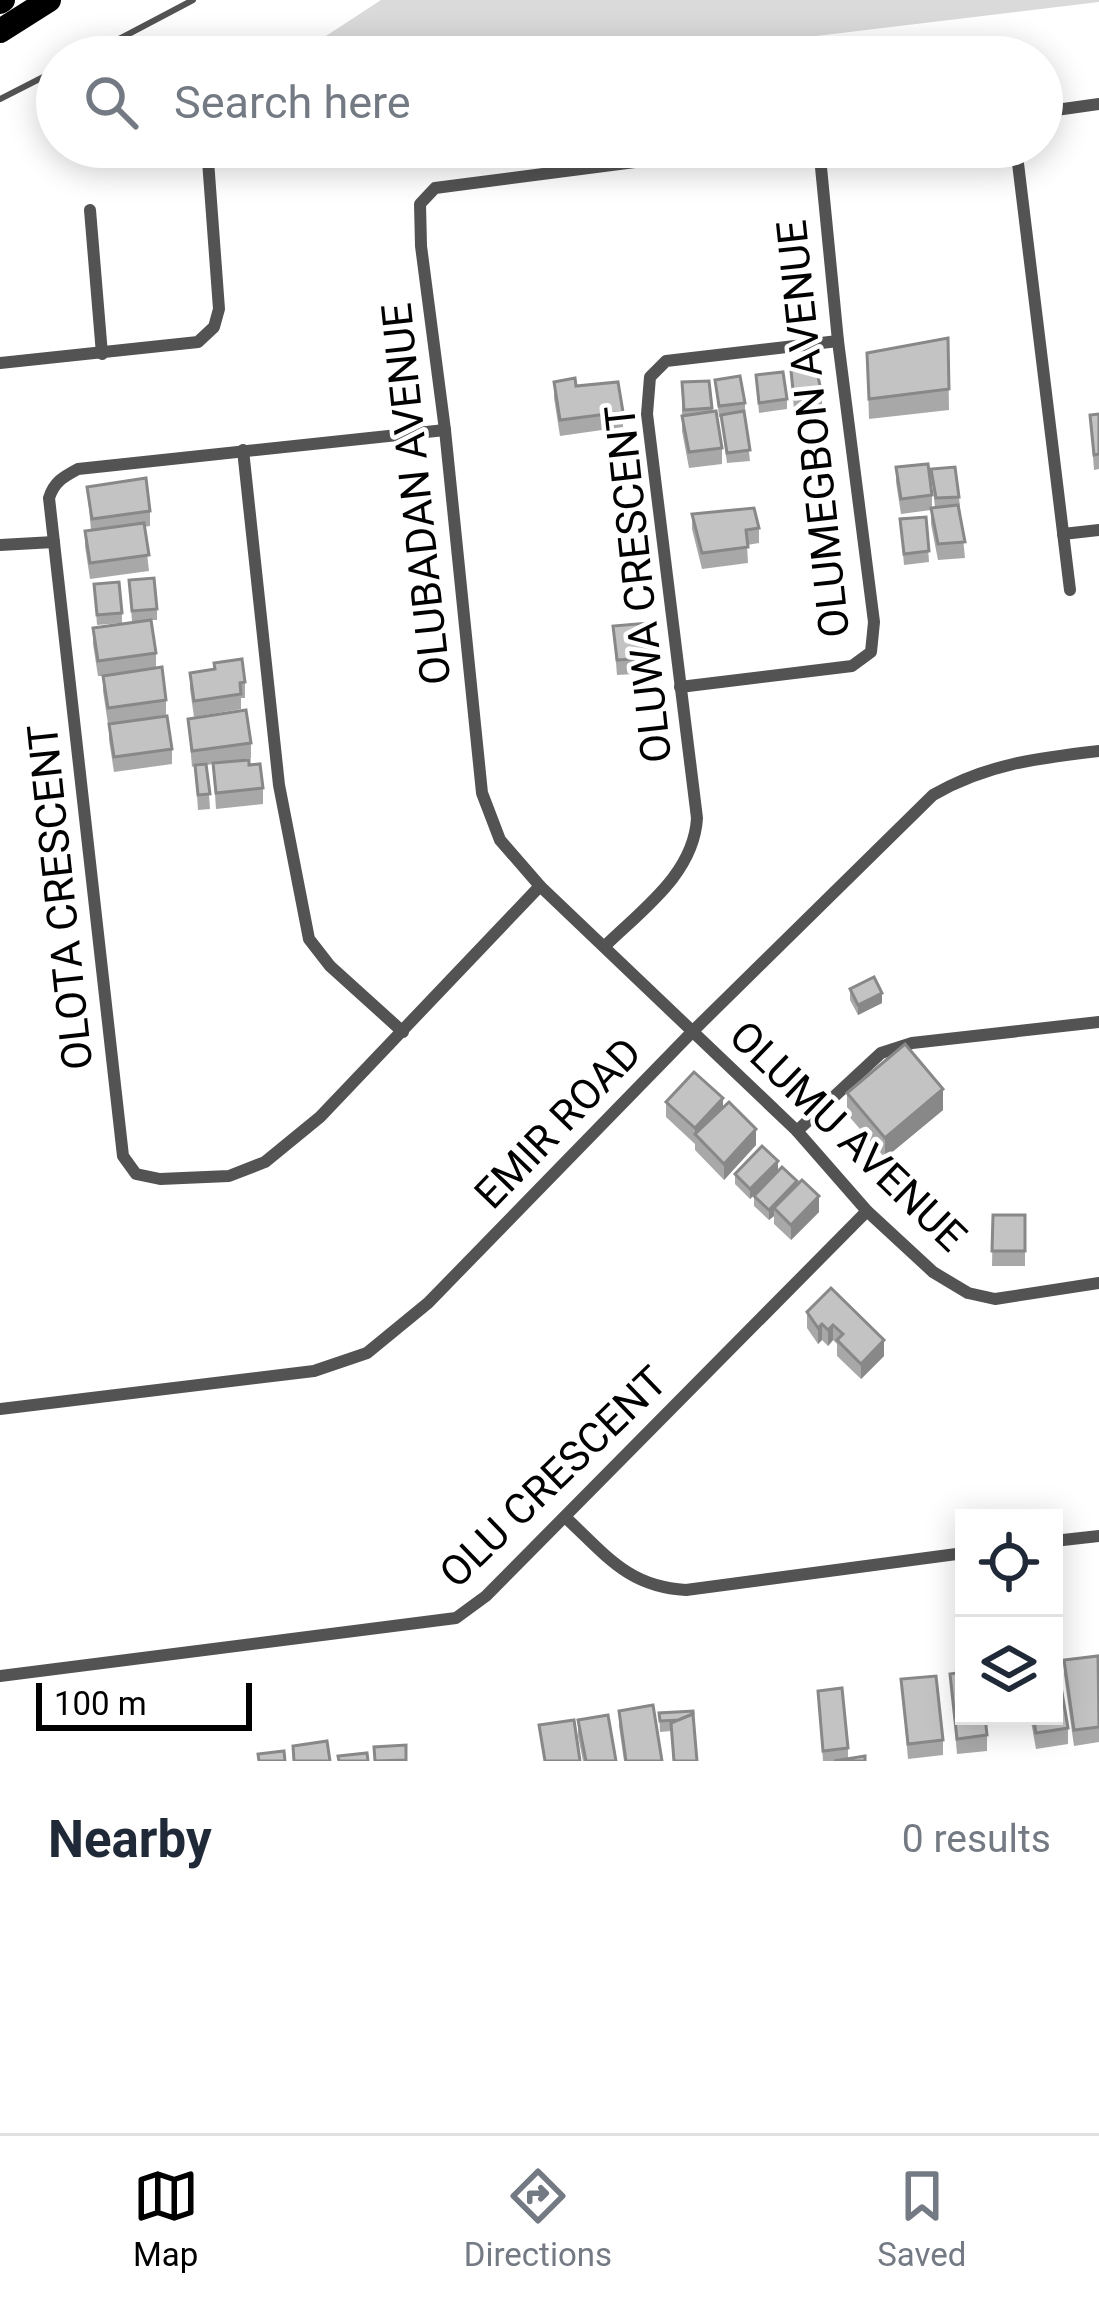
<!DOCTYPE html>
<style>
:root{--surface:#fff;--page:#f2f2f3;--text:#1f2937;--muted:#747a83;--line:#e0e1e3;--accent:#000}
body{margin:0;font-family:Roboto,sans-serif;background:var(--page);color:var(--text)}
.controls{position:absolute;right:36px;bottom:36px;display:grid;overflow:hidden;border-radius:0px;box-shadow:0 6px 30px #0003}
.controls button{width:108px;height:108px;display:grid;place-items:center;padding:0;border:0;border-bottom:3px solid var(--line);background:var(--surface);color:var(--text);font:60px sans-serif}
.scale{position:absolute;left:36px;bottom:30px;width:216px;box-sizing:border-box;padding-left:12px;border:6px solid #000;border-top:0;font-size:33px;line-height:42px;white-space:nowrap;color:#000;-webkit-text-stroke:9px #fff;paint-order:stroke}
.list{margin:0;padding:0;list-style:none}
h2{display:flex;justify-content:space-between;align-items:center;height:156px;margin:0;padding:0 48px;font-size:51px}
h2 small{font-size:39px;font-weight:400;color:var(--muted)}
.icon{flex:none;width:66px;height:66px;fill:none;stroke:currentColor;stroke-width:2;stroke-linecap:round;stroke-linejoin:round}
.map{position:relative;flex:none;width:1099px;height:1761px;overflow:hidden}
.search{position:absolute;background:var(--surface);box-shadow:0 6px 30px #0003;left:36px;right:36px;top:36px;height:132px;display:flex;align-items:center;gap:30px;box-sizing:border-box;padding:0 42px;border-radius:66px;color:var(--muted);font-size:45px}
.sheet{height:372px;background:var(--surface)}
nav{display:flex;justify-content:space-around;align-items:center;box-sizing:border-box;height:168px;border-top:3px solid var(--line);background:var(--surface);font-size:33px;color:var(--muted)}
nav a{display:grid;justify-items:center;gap:6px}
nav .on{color:var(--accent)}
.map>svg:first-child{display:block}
.grass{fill:#dadada}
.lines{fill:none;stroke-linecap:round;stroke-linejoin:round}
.lane{stroke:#535353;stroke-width:6}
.street{stroke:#535353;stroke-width:12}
.highway{stroke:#000;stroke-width:24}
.wall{fill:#a8a8a8}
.shaded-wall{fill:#888}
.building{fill:#c3c3c3;stroke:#888;stroke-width:3}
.labels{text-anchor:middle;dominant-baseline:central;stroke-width:9;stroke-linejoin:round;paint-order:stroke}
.street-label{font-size:42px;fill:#000;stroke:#fff}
</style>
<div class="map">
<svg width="1099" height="1761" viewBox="0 0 1099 1761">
<rect width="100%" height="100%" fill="#fff"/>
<!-- grass -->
<path class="grass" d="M381 0H1099V2L640 57H303V51Z"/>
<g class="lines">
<!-- lane -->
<g class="lane">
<path d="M85 57 193 0"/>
<path d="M0 99 57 70"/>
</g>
<!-- street -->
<g class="street">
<path d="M1042 112 1099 104"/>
<path d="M751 147 435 188 420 204 421 246 445 430 482 793 500 840 540 886 797 1131 867 1211 933 1272 968 1293 995 1299 1099 1283"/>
<path d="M1016 147 1070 590"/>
<path d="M90 210 102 354"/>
<path d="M0 363 198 342 214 327 219 309 207 147"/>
<path d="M445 430 78 469C63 477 54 482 49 498L123 1156 136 1174 160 1179 229 1176 265 1162 320 1117 540 886"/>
<path d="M243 450 279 785 309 939 330 966 403 1032"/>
<path d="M1063 534 1099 530"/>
<path d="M0 545 54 542"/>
<path d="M680 687 852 666 871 652 874 622 838 341 819 147"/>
<path d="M606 945C643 909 694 873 697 818L647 414 650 377 666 361 838 341"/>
<path d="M797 1131 881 1053 912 1043 1099 1022"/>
<path d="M0 1409 314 1371 367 1353 428 1303 693 1031 933 795C987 764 1038 758 1099 751"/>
<path d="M565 1517C606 1555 628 1587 686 1590L964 1553"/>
<path d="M1054 1541 1099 1536"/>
<path d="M0 1676 456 1618 486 1596 867 1211"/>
</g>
<!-- highway -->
<g class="highway">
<path d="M0 2 3 0"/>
<path d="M0 31 49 0"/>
</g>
</g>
<!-- wall -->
<g class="wall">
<path d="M948 338 949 410 869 419 867 353Z"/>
<path d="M791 371 822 394V405L794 410Z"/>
<path d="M756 375 787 399V409L759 413Z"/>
<path d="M715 380 745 403V414L750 461 727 463 721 417H719Z"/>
<path d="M709 381 712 411 722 448V464L689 468 682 431V382Z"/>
<path d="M554 382 576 386 623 412V427L560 436 554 398Z"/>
<path d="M1099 414V469L1094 470 1090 415Z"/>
<path d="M896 467 932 495V508H935L931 469 959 497 965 558 938 560 931 524V510L901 514 896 482Z"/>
<path d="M87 487 150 511V526L144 527 149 571 90 579 85 546V531L91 530Z"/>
<path d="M692 514 759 528V543L747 545 748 563 702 569 692 529Z"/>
<path d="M926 517 929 562 904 565 900 519Z"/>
<path d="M129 580 157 609V620H151L156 653V668L166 700V715L108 724 103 691V676H98L93 644V628L149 620 132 622Z"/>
<path d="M94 584 122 613V623L97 625Z"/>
<path d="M613 626 652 658V673L617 675Z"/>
<path d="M190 673 245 682V698H241V709L194 717 190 689Z"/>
<path d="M188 719 251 743V758L226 762 249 765 263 788V804L216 809 213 764 207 765 210 809 198 810 195 766 192 767Z"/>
<path d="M109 724 172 749V764L114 772 109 740Z"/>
<path d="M850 989 882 1003 858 1015 850 1000Z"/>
<path d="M847 1093 943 1110 885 1158 847 1114Z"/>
<path d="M666 1102 723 1108 756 1145 724 1180 695 1150V1144L666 1117Z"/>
<path d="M778 1171 750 1199 735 1184V1174Z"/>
<path d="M797 1185 819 1212 791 1240 774 1224V1216L769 1220 754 1206V1196Z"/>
<path d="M993 1215H1025V1266H992Z"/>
<path d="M831 1288 884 1356 861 1379 837 1356V1344L833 1340 828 1346 822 1340 818 1344 807 1328V1312Z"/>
<path d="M1064 1660 1099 1664V1742L1074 1746 1064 1675Z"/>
<path d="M950 1674 987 1735V1751L957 1754Z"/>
<path d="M901 1679 943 1740V1755L908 1759Z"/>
<path d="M818 1691 848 1748V1759L865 1761H823Z"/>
<path d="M619 1711 662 1761H624L619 1726Z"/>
<path d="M693 1711 697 1761H673L671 1731 660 1732 659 1713Z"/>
<path d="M1030 1716H1054L1068 1728V1744L1036 1749Z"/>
<path d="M578 1720 616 1761H583L578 1736Z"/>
</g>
<!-- shaded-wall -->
<g class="shaded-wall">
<path d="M882 993V1003L858 1015V1005Z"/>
<path d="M943 1089V1110L885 1158V1138Z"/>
<path d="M723 1098V1114L695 1134V1144V1128Z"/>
<path d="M756 1129V1145L724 1180V1164Z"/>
<path d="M778 1161V1171L750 1199V1189Z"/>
<path d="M797 1181V1191L774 1208V1216L769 1220V1210Z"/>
<path d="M819 1196V1212L791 1240V1225Z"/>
<path d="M822 1324V1340L818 1344V1328Z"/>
<path d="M833 1325V1340L828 1346V1330Z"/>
<path d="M884 1340V1356L861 1379V1364Z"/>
</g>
<!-- building -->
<g class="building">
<path d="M948 338 949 389 869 399 867 353Z"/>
<path d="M816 368 822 394 794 399 791 371Z"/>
<path d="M783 372 787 399 759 403 756 375Z"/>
<path d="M740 376 745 403 719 406 715 380Z"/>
<path d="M575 378 576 386 618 382 623 412 560 420 554 382Z"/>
<path d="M709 381 712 408 684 410 682 382Z"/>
<path d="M716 411 722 448 689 452 682 416Z"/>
<path d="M744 411 750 450 727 453 721 415Z"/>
<path d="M1099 414V454L1094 455 1090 415Z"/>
<path d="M928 464 932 495 901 499 896 467Z"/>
<path d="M955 467 959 497 936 498 931 469Z"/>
<path d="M146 478 150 511 92 519 87 487Z"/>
<path d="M958 505 965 542 938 544 931 508Z"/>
<path d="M754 508 759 528 746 530 748 547 702 553 692 514Z"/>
<path d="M926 517 929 551 904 554 900 519Z"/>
<path d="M144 523 149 555 90 563 85 531Z"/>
<path d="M154 578 157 609 132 611 129 580Z"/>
<path d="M119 582 122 613 97 615 94 584Z"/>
<path d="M151 620 156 653 98 661 93 628Z"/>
<path d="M648 623 652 658 617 660 613 626Z"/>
<path d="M242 659 245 682 240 683 241 694 194 701 190 673 215 669 214 663Z"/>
<path d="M162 667 166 700 108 708 103 676Z"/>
<path d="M246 710 251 743 192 751 188 719Z"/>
<path d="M167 716 172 749 114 757 109 724Z"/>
<path d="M249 760V765L260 764 263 788 216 793 213 763Z"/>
<path d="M206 764 210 794 198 795 195 765Z"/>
<path d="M874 977 882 993 858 1005 850 989Z"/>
<path d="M905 1044 943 1089 885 1138 847 1093Z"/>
<path d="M694 1072 723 1098 695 1128 666 1102Z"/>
<path d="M729 1102 756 1129 724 1164 695 1134Z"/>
<path d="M762 1146 778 1161 750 1189 735 1174Z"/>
<path d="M782 1167 797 1181 769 1210 754 1196Z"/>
<path d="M802 1180 819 1196 791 1225 774 1208Z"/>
<path d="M993 1215H1025V1251H992Z"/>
<path d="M831 1288 884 1340 861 1364 837 1340 843 1334 833 1325 828 1330 822 1324 818 1328 807 1312Z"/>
<path d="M1098 1656 1099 1727 1074 1730 1064 1660Z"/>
<path d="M1054 1663H1057L1068 1728 1036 1733 1033 1716H1054Z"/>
<path d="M964 1672V1716H985L987 1735 957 1739 950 1674Z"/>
<path d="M936 1676 943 1740 908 1744 901 1679Z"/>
<path d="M842 1688 848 1748 823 1751 818 1691Z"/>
<path d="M653 1705 662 1761H626L619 1711Z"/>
<path d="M693 1711V1714L679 1720 660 1721 659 1713Z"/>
<path d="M693 1714 697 1761H674L671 1723Z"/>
<path d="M608 1715 616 1761H586L578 1720Z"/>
<path d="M574 1720 580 1761H545L539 1725Z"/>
<path d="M327 1741 330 1761H294L293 1746Z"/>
<path d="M406 1745V1760L375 1761 374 1747Z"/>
<path d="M284 1751 285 1761H259L258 1754Z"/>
<path d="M367 1753 368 1761H339L338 1756Z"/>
<path d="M865 1756V1761H834Z"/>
</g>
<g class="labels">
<!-- street labels -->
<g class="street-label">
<text transform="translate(813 429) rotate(-96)">OLUMEGBON AVENUE</text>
<text transform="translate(416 494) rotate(-96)">OLUBADAN AVENUE</text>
<text transform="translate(638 584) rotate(-96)">OLUWA CRESCENT</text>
<text transform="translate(60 897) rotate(-96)">OLOTA CRESCENT</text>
<text transform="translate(558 1123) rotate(-46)">EMIR ROAD</text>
<text transform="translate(848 1136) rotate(44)">OLUMU AVENUE</text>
<text transform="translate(553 1477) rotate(-44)">OLU CRESCENT</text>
</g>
</g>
</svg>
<div class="controls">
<button><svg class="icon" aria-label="locate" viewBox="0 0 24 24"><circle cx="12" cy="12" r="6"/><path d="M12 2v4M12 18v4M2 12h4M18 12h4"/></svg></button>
<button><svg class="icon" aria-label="layers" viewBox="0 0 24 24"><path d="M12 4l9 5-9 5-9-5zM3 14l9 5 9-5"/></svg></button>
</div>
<div class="scale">100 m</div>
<div class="search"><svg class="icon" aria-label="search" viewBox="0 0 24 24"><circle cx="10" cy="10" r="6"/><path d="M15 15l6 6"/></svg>Search here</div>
</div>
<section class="sheet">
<h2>Nearby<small>0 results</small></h2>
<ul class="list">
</ul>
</section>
<nav>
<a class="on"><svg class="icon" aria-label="map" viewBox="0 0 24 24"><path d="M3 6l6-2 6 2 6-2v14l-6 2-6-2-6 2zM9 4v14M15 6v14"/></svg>Map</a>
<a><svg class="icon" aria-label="directions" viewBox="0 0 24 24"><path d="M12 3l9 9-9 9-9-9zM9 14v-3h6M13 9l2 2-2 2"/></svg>Directions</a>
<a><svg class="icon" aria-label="saved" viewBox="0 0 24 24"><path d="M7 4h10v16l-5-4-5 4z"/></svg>Saved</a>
</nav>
